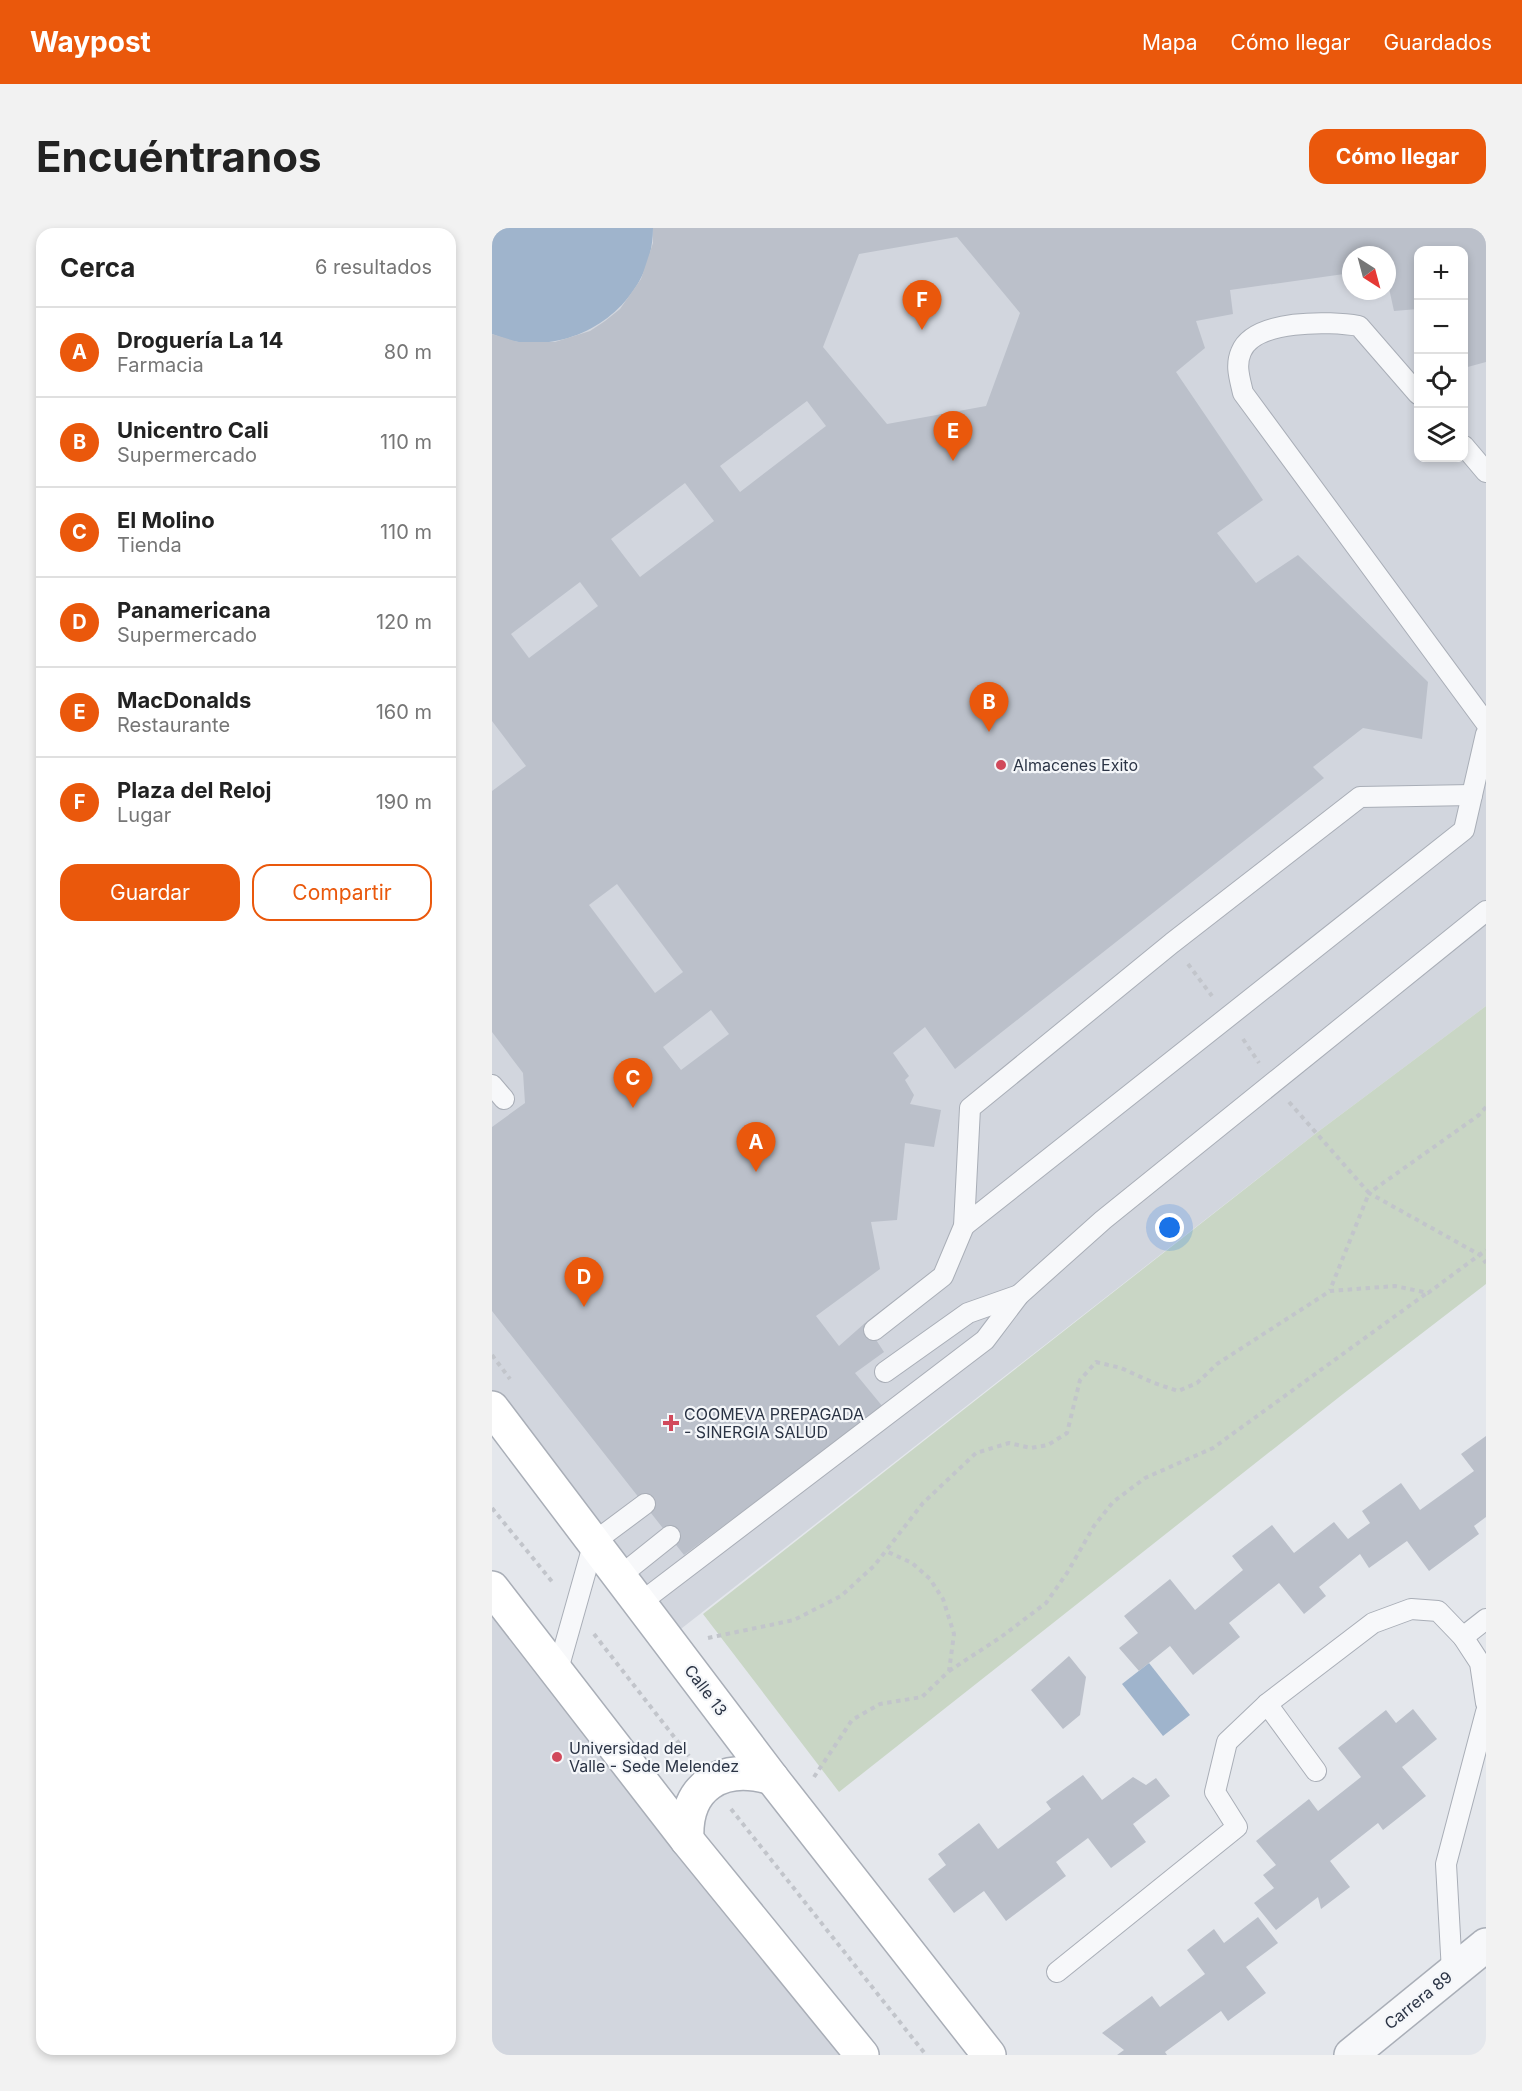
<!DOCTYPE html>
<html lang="es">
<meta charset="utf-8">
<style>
:root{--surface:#fff;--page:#f2f2f2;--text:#222;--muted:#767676;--line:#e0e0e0;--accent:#ea580c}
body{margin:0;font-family:Inter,sans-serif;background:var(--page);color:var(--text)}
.controls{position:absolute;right:18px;top:18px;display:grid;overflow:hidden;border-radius:12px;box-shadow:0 3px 9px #0003}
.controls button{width:54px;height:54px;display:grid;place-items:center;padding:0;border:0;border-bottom:2px solid var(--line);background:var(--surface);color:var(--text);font:30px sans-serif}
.compass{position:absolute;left:850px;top:18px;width:54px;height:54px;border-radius:50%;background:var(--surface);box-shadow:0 3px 9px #0003;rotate:144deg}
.you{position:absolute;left:678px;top:1000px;width:21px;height:21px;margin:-15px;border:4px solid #fff;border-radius:50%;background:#1a73e8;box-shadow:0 0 0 9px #1a73e833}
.badge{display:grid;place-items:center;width:39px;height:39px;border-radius:50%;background:var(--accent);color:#fff;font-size:20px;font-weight:700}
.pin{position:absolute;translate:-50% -50px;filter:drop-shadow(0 2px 3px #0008)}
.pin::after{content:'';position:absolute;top:32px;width:21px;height:18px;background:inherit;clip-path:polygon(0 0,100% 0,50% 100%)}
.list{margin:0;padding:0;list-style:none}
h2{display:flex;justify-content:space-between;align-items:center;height:78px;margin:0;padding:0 24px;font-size:26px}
h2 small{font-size:20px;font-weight:400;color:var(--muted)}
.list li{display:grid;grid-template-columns:39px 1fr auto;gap:18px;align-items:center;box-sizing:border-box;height:90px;padding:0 24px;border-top:2px solid var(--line)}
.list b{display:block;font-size:22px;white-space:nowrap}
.list p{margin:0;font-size:20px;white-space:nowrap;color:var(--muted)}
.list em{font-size:20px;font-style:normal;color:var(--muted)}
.actions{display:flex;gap:12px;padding:18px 24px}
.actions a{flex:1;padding:14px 0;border:2px solid var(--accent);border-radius:18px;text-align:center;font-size:21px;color:var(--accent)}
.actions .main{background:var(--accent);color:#fff}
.icon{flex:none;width:33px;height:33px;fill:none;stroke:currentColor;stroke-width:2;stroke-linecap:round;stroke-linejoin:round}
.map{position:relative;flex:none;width:994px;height:1827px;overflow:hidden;border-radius:18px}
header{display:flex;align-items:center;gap:36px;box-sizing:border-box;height:84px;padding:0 30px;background:var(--accent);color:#fff}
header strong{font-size:28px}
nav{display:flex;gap:33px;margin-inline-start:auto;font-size:21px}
.intro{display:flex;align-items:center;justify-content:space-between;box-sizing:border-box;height:144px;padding:0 36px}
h1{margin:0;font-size:42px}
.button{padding:15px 27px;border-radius:18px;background:var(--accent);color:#fff;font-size:21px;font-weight:700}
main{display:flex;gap:36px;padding:0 36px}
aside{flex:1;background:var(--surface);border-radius:18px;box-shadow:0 3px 9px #0003}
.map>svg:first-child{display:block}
.built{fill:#d2d6de;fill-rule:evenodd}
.green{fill:#c9d6c5}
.water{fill:#9fb4cc}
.building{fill:#bbc0ca;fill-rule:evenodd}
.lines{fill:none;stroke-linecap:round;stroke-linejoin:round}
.service-casing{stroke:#a9aeb7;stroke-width:22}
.minor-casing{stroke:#a9aeb7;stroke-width:36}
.secondary-casing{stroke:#a9aeb7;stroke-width:36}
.path{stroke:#c2c5cb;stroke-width:4;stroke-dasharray:4.5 4.5;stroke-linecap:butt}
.service{stroke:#f7f8fa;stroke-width:20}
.minor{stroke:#f7f8fa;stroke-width:33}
.secondary{stroke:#fff;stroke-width:33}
.poi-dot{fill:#d1495b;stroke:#f4f6f9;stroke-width:2}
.labels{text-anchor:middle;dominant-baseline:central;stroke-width:4.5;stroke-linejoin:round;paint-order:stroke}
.poi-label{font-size:16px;fill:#2b3445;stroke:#f4f6f9;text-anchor:start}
.street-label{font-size:16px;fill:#2b3445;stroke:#f4f6f9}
</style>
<header>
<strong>Waypost</strong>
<nav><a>Mapa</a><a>Cómo llegar</a><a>Guardados</a></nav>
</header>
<div class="intro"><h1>Encuéntranos</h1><a class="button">Cómo llegar</a></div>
<main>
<aside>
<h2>Cerca<small>6 resultados</small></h2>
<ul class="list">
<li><span class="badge">A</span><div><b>Droguería La 14</b><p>Farmacia</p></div><em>80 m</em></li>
<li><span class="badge">B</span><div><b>Unicentro Cali</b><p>Supermercado</p></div><em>110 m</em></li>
<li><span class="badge">C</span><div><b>El Molino</b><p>Tienda</p></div><em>110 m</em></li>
<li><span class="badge">D</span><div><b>Panamericana</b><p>Supermercado</p></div><em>120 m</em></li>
<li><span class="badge">E</span><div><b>MacDonalds</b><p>Restaurante</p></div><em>160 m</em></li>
<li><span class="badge">F</span><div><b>Plaza del Reloj</b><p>Lugar</p></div><em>190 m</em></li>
</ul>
<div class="actions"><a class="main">Guardar</a><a>Compartir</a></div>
</aside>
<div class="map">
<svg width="994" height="1827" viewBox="0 0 994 1827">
<rect width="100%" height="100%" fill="#e4e7ec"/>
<!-- built -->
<g class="built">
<path d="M0 0H994V778L823 906 176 1411 0 1180ZM926 22H972V230H926ZM859 27H895V63H859Z"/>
<path d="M0 1360 370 1827H0Z"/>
</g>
<!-- green -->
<path class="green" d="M994 778V1056L851 1166 347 1564 211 1386 823 906Z"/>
<!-- water -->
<g class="water">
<path d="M0 0H161C161 70 95 123 27 114 18 113 8 109 0 106Z"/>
<path d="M657 1435 698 1487 671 1508 630 1456Z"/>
</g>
<!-- building -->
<g class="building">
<path d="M161 0H994V134L972 140V22H926V81L902 83 895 51V27H859V45L738 62 741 86 704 93 713 120 684 144 771 272 725 305 764 355 806 327 936 454 930 511 871 500 821 539 832 550 463 841 433 799 401 825 417 848 413 852 422 867 418 876 449 882 442 919 413 915 405 992 379 994 388 1041 324 1088 347 1118 373 1095 392 1124 363 1145 391 1179 192 1327 0 1083V899L33 875 31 845 0 804V563L34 538 0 493V106L26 114H63L98 103 113 93 128 81 149 51 161 15ZM465 9 528 85 494 178 395 196 331 119 367 26ZM315 173 334 198 248 264 228 238ZM193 255 222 293 148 349 119 311ZM88 354 106 378 37 430 19 406ZM125 656 191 744 163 765 97 677ZM219 782 237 806 189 842 171 819Z"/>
<path d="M994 1208V1289L982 1298 987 1306 937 1343 915 1313 877 1340 868 1326 827 1359 834 1368 812 1386 787 1355 737 1395 748 1409 701 1447 678 1418 647 1443 627 1420 646 1405 632 1388 678 1351 703 1382 751 1342 740 1328 780 1297 802 1325 842 1294 856 1311 878 1295 870 1283 909 1255 928 1282 982 1243 969 1226Z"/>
<path d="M577 1428 594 1449 588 1487 571 1501 539 1462Z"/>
<path d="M921 1481 945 1511 910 1539 934 1568 891 1602 886 1595 838 1633 858 1659 829 1681 826 1669 784 1702 762 1675 782 1660 771 1647 784 1637 764 1613 817 1571 826 1583 869 1549 846 1520 894 1482 904 1495Z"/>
<path d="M591 1547 610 1572 641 1549 654 1557 664 1550 678 1568 641 1596 654 1614 619 1640 596 1610 564 1634 574 1648 514 1693 492 1663 462 1685 436 1651 454 1637 446 1626 487 1595 506 1621 559 1581 554 1574Z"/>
<path d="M766 1689 786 1715 754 1739 774 1765 736 1793 729 1783 673 1824 675 1827H625L632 1822 610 1805 660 1768 668 1779 713 1746 695 1722 722 1701 732 1715Z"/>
</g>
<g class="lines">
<!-- service casing -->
<g class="service-casing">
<g id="service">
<path d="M926 166 867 98C838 93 762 91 749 124 743 138 748 151 751 165L994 495"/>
<path d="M972 218 994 244"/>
<path d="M0 857 12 871"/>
<path d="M472 998 972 602 994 506"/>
<path d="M382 1102 451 1048 472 998 478 880 680 715 868 569 980 567"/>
<path d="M393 1144 476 1085 527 1067"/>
<path d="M128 1348 178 1308"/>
<path d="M148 1375 493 1112 527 1067 611 992 994 683"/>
<path d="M971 1409 994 1391"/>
<path d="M65 1445 102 1314 153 1276"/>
<path d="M775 1476 824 1543"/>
<path d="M565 1744 745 1599 723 1564 735 1514 775 1476 881 1395 919 1381 946 1383 971 1409 988 1435 994 1475"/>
<path d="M960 1744 954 1636 994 1484"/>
</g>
</g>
<!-- minor casing -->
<g class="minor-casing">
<path id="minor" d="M859 1827 994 1717"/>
</g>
<!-- secondary casing -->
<g class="secondary-casing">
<g id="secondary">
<path d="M0 1180 280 1550 497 1827"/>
<path d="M0 1360 195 1612 370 1827"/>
<path d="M195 1612C192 1557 231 1535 280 1550"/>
</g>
</g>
<!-- path -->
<g class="path">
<path d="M696 736 720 768"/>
<path d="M751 811 767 835"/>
<path d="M797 874 877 965 838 1062"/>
<path d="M994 879 987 887 877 965 988 1027 994 1035"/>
<path d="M0 1127 18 1151"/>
<path d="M0 1280 62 1356"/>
<path d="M102 1406 197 1528"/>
<path d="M216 1410 302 1392 349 1368 382 1338 431 1275 484 1225 517 1215 539 1220 556 1217 575 1205 588 1152 604 1134 629 1140 662 1155 686 1163 705 1155 725 1136 838 1063 903 1058 936 1065 994 1022"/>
<path d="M457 1443 509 1409 554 1375 575 1345 602 1298 621 1274 653 1250 721 1220 935 1065"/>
<path d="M322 1549 360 1492 388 1476 430 1469 457 1443 462 1406 451 1371 438 1351 420 1335 394 1323"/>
<path d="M239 1581 434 1827"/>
</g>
<!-- service -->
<use href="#service" class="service"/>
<!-- minor -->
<use href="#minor" class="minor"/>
<!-- secondary -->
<use href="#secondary" class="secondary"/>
</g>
<!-- markers -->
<g class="poi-dot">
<circle cx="509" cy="537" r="6"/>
<path d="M176 1186h6v6h6v6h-6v6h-6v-6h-6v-6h6z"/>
<circle cx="65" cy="1529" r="6"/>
</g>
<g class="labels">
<!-- poi labels -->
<g class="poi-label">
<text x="521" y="537">Almacenes Exito</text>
<text x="192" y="1186">COOMEVA PREPAGADA<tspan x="192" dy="18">- SINERGIA SALUD</tspan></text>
<text x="77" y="1520">Universidad del<tspan x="77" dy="18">Valle - Sede Melendez</tspan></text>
</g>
<!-- street labels -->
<g class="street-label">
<text transform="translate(214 1462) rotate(53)">Calle 13</text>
<text transform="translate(926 1772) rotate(-39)">Carrera 89</text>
</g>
</g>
</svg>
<div class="controls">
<button>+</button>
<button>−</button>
<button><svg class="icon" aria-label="locate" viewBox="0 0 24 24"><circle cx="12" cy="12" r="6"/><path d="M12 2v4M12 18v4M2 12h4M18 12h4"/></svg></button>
<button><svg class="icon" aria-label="layers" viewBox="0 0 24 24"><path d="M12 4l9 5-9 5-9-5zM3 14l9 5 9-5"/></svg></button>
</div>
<svg class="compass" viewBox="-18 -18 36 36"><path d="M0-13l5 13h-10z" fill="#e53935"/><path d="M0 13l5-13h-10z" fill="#767676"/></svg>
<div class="you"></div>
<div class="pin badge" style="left:264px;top:944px">A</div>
<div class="pin badge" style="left:497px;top:504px">B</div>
<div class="pin badge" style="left:141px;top:880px">C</div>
<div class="pin badge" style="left:92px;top:1079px">D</div>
<div class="pin badge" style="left:461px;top:233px">E</div>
<div class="pin badge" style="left:430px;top:102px">F</div>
</div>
</main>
